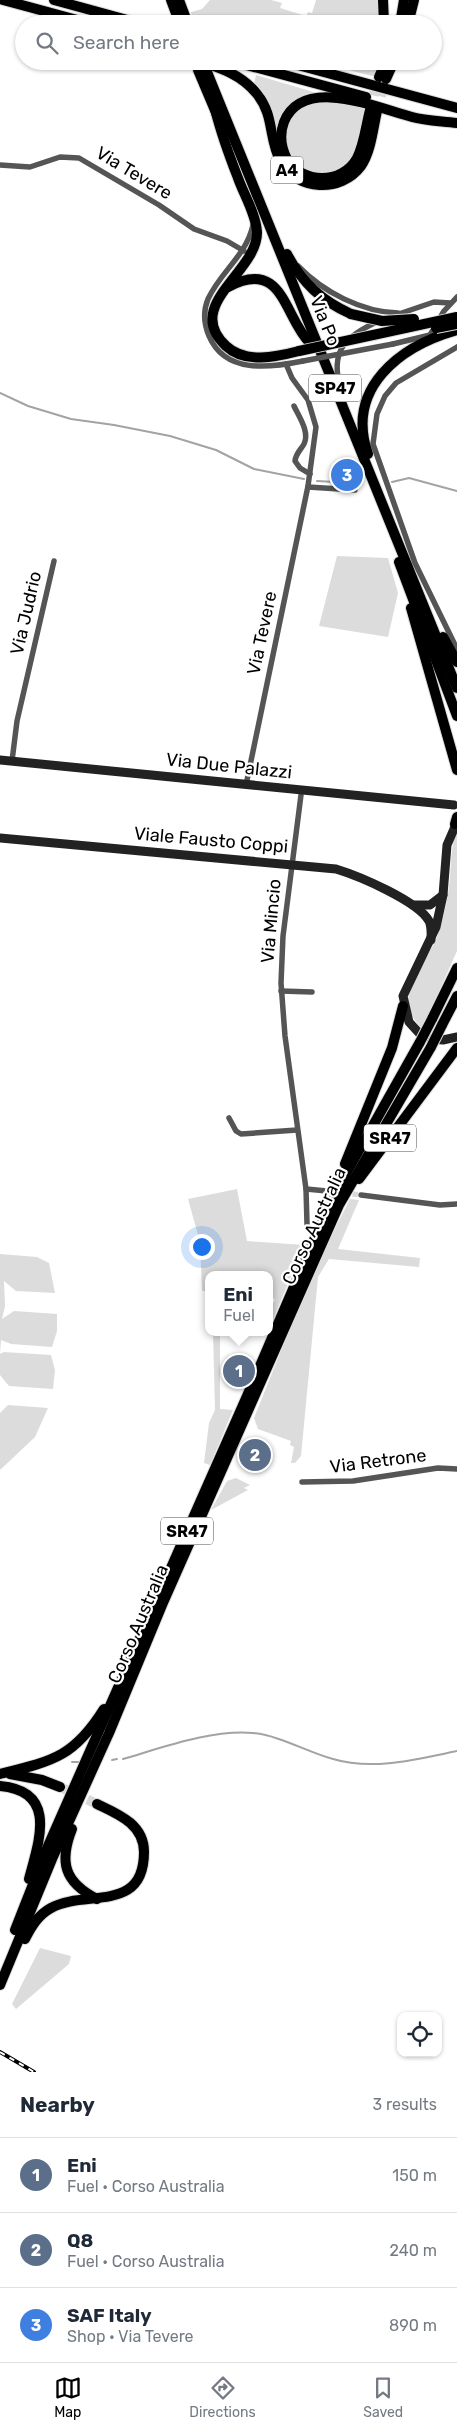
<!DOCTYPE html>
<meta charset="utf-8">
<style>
:root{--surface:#fff;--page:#f6f6f7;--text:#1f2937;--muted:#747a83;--line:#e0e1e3;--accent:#000}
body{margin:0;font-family:Rubik,sans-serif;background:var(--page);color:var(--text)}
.controls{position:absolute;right:15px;bottom:15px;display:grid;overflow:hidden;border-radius:10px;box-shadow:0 1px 4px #0004}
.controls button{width:45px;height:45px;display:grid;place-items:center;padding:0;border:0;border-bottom:1px solid var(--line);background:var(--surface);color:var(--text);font:25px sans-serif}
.you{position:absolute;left:201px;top:1246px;width:18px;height:18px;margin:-12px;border:4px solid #fff;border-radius:50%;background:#1a73e8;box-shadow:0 0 0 8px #1a73e833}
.badge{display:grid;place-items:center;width:32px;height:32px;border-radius:50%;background:var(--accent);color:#fff;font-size:16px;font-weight:700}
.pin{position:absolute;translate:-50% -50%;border:2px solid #fff;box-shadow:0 1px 5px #0006}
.popup{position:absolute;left:205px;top:1271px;width:68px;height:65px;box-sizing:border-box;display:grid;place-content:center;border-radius:10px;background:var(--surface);filter:drop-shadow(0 1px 4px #0005);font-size:16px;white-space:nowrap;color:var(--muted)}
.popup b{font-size:19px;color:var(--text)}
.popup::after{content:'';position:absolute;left:50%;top:100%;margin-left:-10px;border:10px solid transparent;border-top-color:var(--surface)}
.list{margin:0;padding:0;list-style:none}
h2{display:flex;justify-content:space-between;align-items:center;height:65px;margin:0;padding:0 20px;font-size:21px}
h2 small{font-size:16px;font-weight:400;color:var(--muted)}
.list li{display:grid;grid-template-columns:32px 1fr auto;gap:15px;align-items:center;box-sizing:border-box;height:75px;padding:0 20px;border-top:1px solid var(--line)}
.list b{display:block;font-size:19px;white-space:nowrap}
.list p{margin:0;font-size:16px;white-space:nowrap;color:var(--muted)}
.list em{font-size:16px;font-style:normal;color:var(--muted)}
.icon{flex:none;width:28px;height:28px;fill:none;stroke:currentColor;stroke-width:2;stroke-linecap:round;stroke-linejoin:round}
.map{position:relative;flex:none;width:457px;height:2072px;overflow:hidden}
.search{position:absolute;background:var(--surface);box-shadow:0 1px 4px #0004;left:15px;right:15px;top:15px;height:55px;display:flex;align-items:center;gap:12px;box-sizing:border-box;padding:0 18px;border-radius:28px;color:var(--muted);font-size:19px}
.sheet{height:290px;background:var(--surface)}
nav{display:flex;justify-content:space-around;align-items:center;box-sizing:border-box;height:70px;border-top:1px solid var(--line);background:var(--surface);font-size:14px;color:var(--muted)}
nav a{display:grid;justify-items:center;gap:2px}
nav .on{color:var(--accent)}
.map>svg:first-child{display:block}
.green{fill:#dcdcdc}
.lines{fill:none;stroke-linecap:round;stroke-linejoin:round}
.stream{stroke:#a3a3a3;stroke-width:2}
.street-tunnel{stroke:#d9d9d9;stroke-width:5.5;stroke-dasharray:5.5 3;stroke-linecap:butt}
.highway-tunnel{stroke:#d9d9d9;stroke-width:10;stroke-dasharray:10 5;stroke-linecap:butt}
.highway-casing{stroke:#dbdbdb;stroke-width:12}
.street{stroke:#555;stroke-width:5.5}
.secondary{stroke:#222;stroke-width:9}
.highway{stroke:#000;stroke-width:10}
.rail-casing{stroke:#000;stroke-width:4}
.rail{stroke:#fff;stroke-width:2;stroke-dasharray:5.5;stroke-linecap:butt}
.highway-bridge-casing{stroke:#dbdbdb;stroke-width:12;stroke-linecap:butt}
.street-bridge{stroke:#555;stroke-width:5.5}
.highway-bridge{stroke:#000;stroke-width:10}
.labels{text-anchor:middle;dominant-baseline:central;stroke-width:4.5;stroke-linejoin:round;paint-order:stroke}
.shield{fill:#fff;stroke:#4c4c4c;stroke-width:1}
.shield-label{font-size:16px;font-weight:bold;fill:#000}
.street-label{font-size:18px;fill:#000;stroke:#fff}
</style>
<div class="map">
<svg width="457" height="2072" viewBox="0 0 457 2072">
<rect width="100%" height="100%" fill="#fff"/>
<!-- green -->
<g class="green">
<path d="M210 0H271L282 3 280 8 306 16 308 12 312 13 316 0H378L380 24H193L191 12 202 9Z"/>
<path d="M359 61H382L376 77 341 68Z"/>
<path d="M256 75 317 93C291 99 284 108 276 133L273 114 254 84Z"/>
<path d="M324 100 368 108C364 123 362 143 354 156 351 163 344 168 337 171 297 187 265 130 302 106 308 102 317 102 324 100Z"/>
<path d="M337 556 388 558 398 593 388 637 319 626Z"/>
<path d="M457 829V951L422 1029C412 1019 406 1006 409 991 415 969 434 951 440 928 443 917 446 906 448 894 452 872 449 850 457 829Z"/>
<path d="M237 1189 247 1241 304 1245 269 1329V1312L275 1299 269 1297V1275H209V1291H202L200 1242 188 1199Z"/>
<path d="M350 1199 359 1200 338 1249 420 1258 419 1267 329 1259 318 1277 301 1456 295 1463H291L294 1447 290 1445 291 1441 258 1429 254 1418 310 1279Z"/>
<path d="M0 1254 37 1257 49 1263 55 1293 16 1291 4 1281 5 1306 2 1319 14 1311 57 1314V1331L52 1347 11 1344 1 1340 0 1354 4 1352 51 1355 55 1370 53 1389 9 1386 0 1375Z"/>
<path d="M213 1332H220V1409L233 1410 210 1465 204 1463 209 1423 215 1410Z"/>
<path d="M8 1405 48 1408 35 1437 0 1470V1413Z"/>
<path d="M236 1478 250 1485 244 1488 248 1490 211 1510 227 1481Z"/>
<path d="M40 1948 71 1956 69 1964 16 2009 12 2004Z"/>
</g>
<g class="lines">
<!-- stream -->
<g class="stream">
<path d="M0 393 28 406 71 419 114 425 170 436 216 450 254 469 304 479"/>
<path d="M317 481 353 483"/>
<path d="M392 482 409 478 457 491"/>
<path d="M123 1759C161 1748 213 1729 253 1733 281 1736 307 1752 333 1759 373 1771 418 1759 457 1751"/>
<path d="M112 1760 117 1759"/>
<path d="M72 1762H80"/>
</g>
<!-- street-tunnel -->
<path class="street-tunnel" d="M344 1193 361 1195"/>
<!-- highway-tunnel -->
<g class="highway-tunnel">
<path d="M370 110 378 78"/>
<path d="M377 111 385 81"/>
<path d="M60 1787 97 1804"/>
</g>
<!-- highway casing -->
<g class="highway-casing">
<g id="highway">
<path d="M3 0 92 24"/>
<path d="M54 0 142 24"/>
<path d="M171 0 180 24"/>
<path d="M179 0 188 24"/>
<path d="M383 0 384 24"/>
<path d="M400 24 404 0"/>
<path d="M408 24 414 0"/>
<path d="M199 61C221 68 242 75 257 94 275 116 268 139 281 162 297 191 341 193 361 166 371 152 373 128 377 111"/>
<path d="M232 61 366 97"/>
<path d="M283 61 457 108"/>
<path d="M309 61 332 64 350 61"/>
<path d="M198 70 217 115"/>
<path d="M207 72 457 688"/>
<path d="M379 77 386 61"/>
<path d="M386 79 394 61"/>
<path d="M215 109C221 133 229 155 238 178 244 195 256 214 257 232 258 272 182 305 226 346 245 364 276 357 299 351"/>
<path d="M370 110C366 125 364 145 357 158 342 185 302 184 287 159 281 147 279 135 284 122 303 75 377 108 412 117 426 121 442 121 457 123"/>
<path d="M287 254C302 283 322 301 351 314"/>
<path d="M228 287C284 257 284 318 310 343"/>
<path d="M368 454C345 388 400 346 457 330"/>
<path d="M399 562 457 716"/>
<path d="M411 608 457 770"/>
<path d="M443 637 457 662"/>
<path d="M455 824 457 817"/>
<path d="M432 1019 457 968"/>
<path d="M442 1025 457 996"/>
<path d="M345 1164 392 1048 403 1006"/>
<path d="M359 1179 457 1048"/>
<path d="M0 1774C53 1761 74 1757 104 1709"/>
<path d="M10 1774 42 1780 60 1787"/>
<path d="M0 1786C58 1791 39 1841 29 1879"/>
<path d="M72 1829C59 1862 64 1882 97 1899"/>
<path d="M15 1930 48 1846 251 1387 320 1226 348 1170 420 1042"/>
<path d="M25 1939C31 1927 38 1915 51 1908 85 1889 144 1914 144 1852 144 1824 118 1814 97 1804"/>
<path d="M0 1985 52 1859 109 1733 162 1605 339 1205 431 1047"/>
</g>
</g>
<!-- street -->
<g class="street">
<path d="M0 165 30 167 60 157 79 158 159 205 194 229 227 241 244 251"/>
<path d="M253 225C246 256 221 271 208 299 203 311 204 324 209 336 225 374 269 368 303 361"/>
<path d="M298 266C323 292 362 312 398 313"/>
<path d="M390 317 434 302 450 303"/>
<path d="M393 344 430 335 444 311 457 297"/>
<path d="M457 347 396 383 385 396 377 414 373 444 415 563 457 649"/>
<path d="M341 390C329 351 345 336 379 321"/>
<path d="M294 406C299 417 310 432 304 444 300 451 296 453 295 461L300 468 310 474"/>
<path d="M308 487 355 490"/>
<path d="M12 761 17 721 54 561"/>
<path d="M246 785 308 486 316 427 308 400 292 378 286 364"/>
<path d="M301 795 283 936 281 983 285 1036 306 1189 307 1224"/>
<path d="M281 991 312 992"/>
<path d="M229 1118 236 1131 241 1134 297 1130"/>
<path d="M306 1189 327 1191"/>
<path d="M361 1195 440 1205 457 1204"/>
<path d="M302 1482 353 1481 438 1468 457 1469"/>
</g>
<!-- secondary -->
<g class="secondary">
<path d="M0 760 454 805"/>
<path d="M457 822 447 845 443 895 436 927 403 996 409 1022 419 1033 430 1039 443 1040 457 1037"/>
<path d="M0 838 336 869C359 876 418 901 429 921 432 927 431 934 431 940"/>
<path d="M413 905H430L443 895"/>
</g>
<!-- highway -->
<use href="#highway" class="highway"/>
<!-- rail casing -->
<g class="rail-casing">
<path id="rail" d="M0 2052 34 2072"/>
</g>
<!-- rail -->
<use href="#rail" class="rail"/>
<!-- highway-bridge casing -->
<g class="highway-bridge-casing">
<g id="highway-bridge">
<path d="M351 314 382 321 414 319"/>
<path d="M436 328 457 324"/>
<path d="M299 351 457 317"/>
<path d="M420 1042 432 1019"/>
<path d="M431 1047 442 1025"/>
</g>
</g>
<!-- street-bridge -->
<path class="street-bridge" d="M303 361 393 344"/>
<!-- highway-bridge -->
<use href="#highway-bridge" class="highway-bridge"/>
</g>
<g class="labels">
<!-- shield labels -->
<g class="shield">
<rect x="271" y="156.5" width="32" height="27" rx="4"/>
<rect x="309" y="374.5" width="52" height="27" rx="4"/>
<rect x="364" y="1124.5" width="52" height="27" rx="4"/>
<rect x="161" y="1517.5" width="52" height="27" rx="4"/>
</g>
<g class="shield-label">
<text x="287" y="170">A4</text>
<text x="335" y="388">SP47</text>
<text x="390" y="1138">SR47</text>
<text x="187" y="1531">SR47</text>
</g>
<!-- street labels -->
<g class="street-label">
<text transform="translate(134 173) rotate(31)">Via Tevere</text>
<text transform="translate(325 321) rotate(68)">Via Po</text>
<text transform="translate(26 613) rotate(-77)">Via Judrio</text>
<text transform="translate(262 633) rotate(-78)">Via Tevere</text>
<text transform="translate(229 766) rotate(6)">Via Due Palazzi</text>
<text transform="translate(211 840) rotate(5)">Viale Fausto Coppi</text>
<text transform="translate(271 921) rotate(-85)">Via Mincio</text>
<text transform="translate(314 1226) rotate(-65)">Corso Australia</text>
<text transform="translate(378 1461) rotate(-7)">Via Retrone</text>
<text transform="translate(138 1624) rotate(-67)">Corso Australia</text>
</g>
</g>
</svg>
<div class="controls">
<button><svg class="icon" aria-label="locate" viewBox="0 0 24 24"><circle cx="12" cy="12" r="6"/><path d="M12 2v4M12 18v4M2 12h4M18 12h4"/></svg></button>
</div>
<div class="you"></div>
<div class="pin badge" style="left:239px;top:1371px;background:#5c6f8a">1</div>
<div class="popup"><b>Eni</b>Fuel</div>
<div class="pin badge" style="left:255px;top:1455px;background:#5c6f8a">2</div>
<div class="pin badge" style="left:347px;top:475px;background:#3f7fe0">3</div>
<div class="search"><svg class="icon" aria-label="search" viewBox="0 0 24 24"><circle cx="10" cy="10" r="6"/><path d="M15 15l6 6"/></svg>Search here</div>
</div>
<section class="sheet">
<h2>Nearby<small>3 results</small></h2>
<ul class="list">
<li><span class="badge" style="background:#5c6f8a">1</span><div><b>Eni</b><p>Fuel · Corso Australia</p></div><em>150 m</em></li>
<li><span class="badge" style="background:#5c6f8a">2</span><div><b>Q8</b><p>Fuel · Corso Australia</p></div><em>240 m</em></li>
<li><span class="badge" style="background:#3f7fe0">3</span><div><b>SAF Italy</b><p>Shop · Via Tevere</p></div><em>890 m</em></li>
</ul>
</section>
<nav>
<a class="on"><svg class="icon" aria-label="map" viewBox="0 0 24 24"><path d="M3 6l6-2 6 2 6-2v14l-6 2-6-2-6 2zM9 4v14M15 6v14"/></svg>Map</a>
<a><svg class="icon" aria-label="directions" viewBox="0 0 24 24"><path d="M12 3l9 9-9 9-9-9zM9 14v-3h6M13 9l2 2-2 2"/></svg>Directions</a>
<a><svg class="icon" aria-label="saved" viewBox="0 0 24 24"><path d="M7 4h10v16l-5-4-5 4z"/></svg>Saved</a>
</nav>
